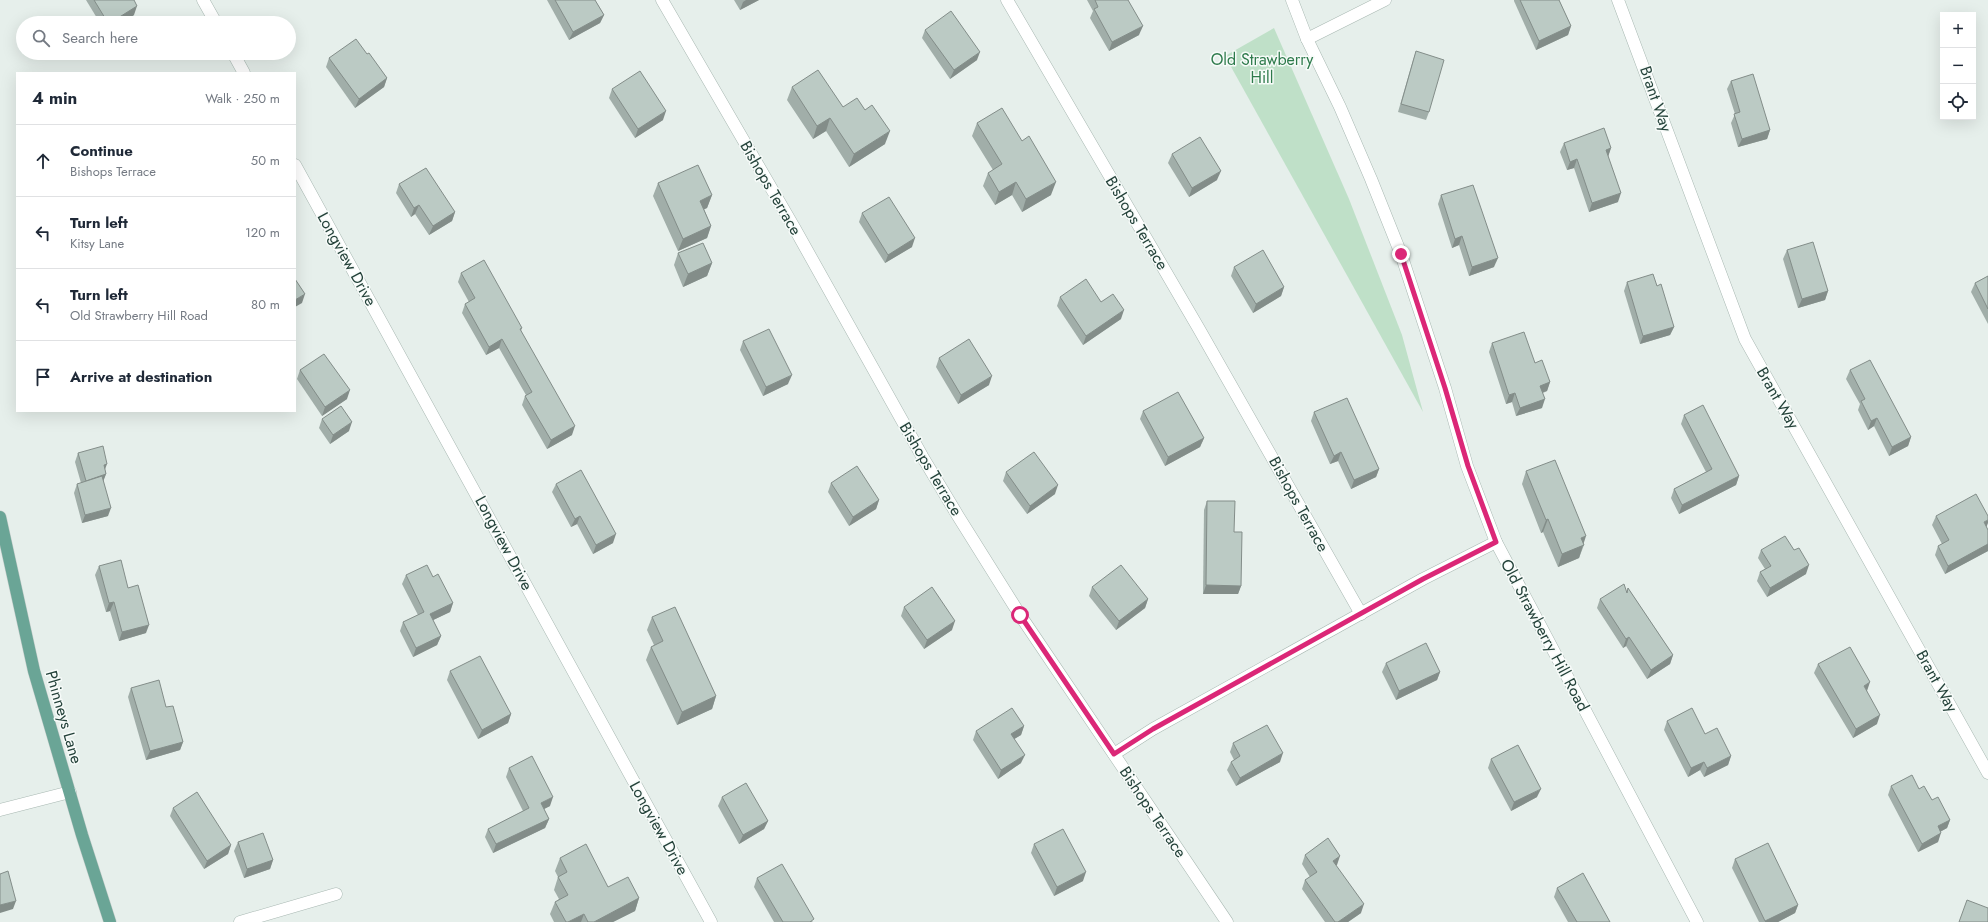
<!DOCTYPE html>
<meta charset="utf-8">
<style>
:root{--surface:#fff;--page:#f2f2f3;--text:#1f2937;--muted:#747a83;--line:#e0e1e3}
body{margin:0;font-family:Jost,sans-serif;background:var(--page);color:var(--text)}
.controls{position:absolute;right:12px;top:12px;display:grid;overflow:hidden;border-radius:0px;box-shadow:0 4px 16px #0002}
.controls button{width:36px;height:36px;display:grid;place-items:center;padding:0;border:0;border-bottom:1px solid var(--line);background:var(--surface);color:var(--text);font:20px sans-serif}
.stop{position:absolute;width:12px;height:12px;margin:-9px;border:3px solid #db2777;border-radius:50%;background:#fff}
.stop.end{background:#db2777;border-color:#fff;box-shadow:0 1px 4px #0008}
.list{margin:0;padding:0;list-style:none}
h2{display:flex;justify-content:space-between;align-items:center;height:52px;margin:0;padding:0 16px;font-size:17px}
h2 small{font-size:13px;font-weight:400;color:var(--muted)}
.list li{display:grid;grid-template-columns:26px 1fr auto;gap:12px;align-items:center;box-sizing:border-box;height:72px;padding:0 16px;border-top:1px solid var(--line)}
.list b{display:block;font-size:15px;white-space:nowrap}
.list p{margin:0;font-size:13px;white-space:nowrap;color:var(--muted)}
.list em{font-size:13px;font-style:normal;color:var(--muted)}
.icon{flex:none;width:22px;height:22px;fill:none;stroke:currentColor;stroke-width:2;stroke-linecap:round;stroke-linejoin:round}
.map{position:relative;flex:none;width:1988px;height:922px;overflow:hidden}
.search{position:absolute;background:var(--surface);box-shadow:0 4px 16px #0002;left:16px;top:16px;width:280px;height:44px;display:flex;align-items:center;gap:10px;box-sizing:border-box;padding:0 14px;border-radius:22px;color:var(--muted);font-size:15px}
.panel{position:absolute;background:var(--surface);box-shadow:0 4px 16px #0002;left:16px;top:72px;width:280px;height:340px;border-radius:0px}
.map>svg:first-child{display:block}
.green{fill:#bfe0c8}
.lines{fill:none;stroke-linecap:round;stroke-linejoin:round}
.minor-casing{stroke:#a8b8b2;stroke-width:13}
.major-casing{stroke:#c2cac8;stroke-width:13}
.minor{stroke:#fff;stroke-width:12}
.major{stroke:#6aa596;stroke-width:12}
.wall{fill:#a1aea9}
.shaded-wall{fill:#838d89}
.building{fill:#bbcac4;stroke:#838d89}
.route{stroke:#db2777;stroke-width:5}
.labels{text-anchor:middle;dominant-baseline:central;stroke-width:3;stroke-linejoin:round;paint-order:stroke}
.park-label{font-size:16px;fill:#2d7a4b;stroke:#f7fbf9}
.street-label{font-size:16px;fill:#24423a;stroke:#f7fbf9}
</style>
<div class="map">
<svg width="1988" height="922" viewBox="0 0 1988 922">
<rect width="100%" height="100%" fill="#e6efeb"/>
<!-- green -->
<path class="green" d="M1274 28 1349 199 1402 335 1423 412 1225 56Z"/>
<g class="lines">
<!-- minor casing -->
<g class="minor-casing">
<g id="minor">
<path d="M203 0 216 23"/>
<path d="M662 0 795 229 922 456 958 516 1020 615 1227 922"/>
<path d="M1007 0 1199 329 1361 614"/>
<path d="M1292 0 1307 39 1340 107 1371 179 1401 254 1445 388 1467 466 1496 542 1697 922"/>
<path d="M1618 0 1745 339 1988 773"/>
<path d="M1307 39 1385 0"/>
<path d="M233 53 244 73"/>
<path d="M295 165C435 417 571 670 711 922"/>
<path d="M1114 754 1153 729 1423 579 1496 542"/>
<path d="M0 810 70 792"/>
<path d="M240 922 336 894"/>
</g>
</g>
<!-- major casing -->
<g class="major-casing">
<path id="major" d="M0 517 34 671 82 835 110 922"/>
</g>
<!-- minor -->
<use href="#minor" class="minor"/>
<!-- major -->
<use href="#major" class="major"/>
</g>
<!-- wall -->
<g class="wall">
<path d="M86 0H134V15L121 23H100Z"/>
<path d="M547 0H595L604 15 600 23 569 40Z"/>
<path d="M734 0H759L740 10Z"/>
<path d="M1087 0H1128L1139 35 1109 51 1090 18 1093 11Z"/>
<path d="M1514 0H1559L1571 26 1568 35 1536 50 1514 1Z"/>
<path d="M925 30 977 60 950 79 922 38Z"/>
<path d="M1416 51 1429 112 1426 120 1398 112 1413 60Z"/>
<path d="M367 54 387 78 384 87 355 108 326 67 329 58Z"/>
<path d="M1731 81 1770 130 1767 139 1738 147 1731 123 1735 114 1727 89Z"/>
<path d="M792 87 885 144 849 167 826 131 813 139 787 100Z"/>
<path d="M612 89 663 120 635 138 609 98Z"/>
<path d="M977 123 1022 141 1051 195 1022 212 1012 195 995 205 983 186 988 173 993 170 972 136Z"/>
<path d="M1564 143 1611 148 1608 156 1618 202 1589 212 1574 168 1567 170 1560 152Z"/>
<path d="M1172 154 1217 180 1189 197 1168 163Z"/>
<path d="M658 183 712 195 707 208 704 209 711 226 707 238 678 251 653 196Z"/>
<path d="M399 184 455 212 452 221 429 235 415 214 411 217 396 193Z"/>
<path d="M1441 195 1494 267 1469 276 1459 245 1452 248 1438 204Z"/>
<path d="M862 213 912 247 885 263 859 222Z"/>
<path d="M1787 250 1828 291 1825 300 1798 308 1783 259Z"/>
<path d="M678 253 712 263 707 276 683 287 674 265Z"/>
<path d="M1234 267 1284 287 1281 296 1253 313 1231 276Z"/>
<path d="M461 273 522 328 521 331 572 435 547 449 522 405 525 396 526 395 499 348 486 355 462 313 465 304 469 302 458 282Z"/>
<path d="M1988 276V324L1971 292 1975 283Z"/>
<path d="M1627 282 1657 286 1674 327 1670 335 1640 344 1624 291Z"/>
<path d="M1060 297 1101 302 1121 319 1083 345 1057 306Z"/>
<path d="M743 341 788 384 763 396 740 350Z"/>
<path d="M1492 343 1535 363 1550 382 1547 391 1543 393 1542 408 1516 416 1512 402 1506 404 1489 352Z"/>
<path d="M939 358 989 385 958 404 936 367Z"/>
<path d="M300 370 347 399 322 416 297 379Z"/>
<path d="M1850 370 1911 437 1908 446 1889 456 1874 426 1868 430 1858 410 1860 404 1846 379Z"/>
<path d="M1143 411 1204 438 1200 447 1165 466 1140 419Z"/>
<path d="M1314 412 1379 469 1376 477 1351 489 1338 461 1330 464 1311 421Z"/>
<path d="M1684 415 1739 476 1736 485 1679 514 1671 498 1674 489 1706 472 1681 424Z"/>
<path d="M322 419 349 431 330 444 319 428Z"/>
<path d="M78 453 105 470 106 474 103 481 108 516 82 523 74 493 77 484 81 483 75 462Z"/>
<path d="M1526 471 1583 544 1584 545 1579 558 1558 567 1543 532 1541 533 1522 484Z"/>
<path d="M1006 472 1055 494 1027 514 1003 481Z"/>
<path d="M831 483 879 500 876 509 849 526 828 492Z"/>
<path d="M556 484 613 543 593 554 577 524 571 527 552 492Z"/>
<path d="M1207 501 1234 532 1241 586 1238 594H1203L1204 510Z"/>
<path d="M1936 516 1986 527 1988 530V551L1945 574 1935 555 1938 546 1942 544 1932 525Z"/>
<path d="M1761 550 1806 574 1767 597 1757 581 1760 572 1765 569 1758 558Z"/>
<path d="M99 566 146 633 119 641 110 611 106 612 95 575Z"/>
<path d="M406 575 433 577 453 603 450 612 433 620 441 636 437 645 413 657 400 631 403 622 418 615 402 584Z"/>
<path d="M1092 587 1148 599 1145 608 1116 630 1089 596Z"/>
<path d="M1628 588 1673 655 1670 664 1647 679 1626 646 1623 648 1597 608 1600 599 1627 591Z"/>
<path d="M904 607 952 630 924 649 901 616Z"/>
<path d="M652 617 716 696 712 709 677 725 646 660 651 647 654 645 647 630Z"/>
<path d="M1386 663 1440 672 1437 680 1396 700 1382 672Z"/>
<path d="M1818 664 1867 691 1877 724 1853 738 1814 673Z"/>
<path d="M450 671 511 714 508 723 478 739 447 680Z"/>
<path d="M131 688 183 742 180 750 146 760 128 697Z"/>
<path d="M1667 721 1705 734 1731 756 1728 765 1704 777 1700 770 1688 777 1664 730Z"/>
<path d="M1024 726 1021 735 1014 739 1021 763 998 779 973 740 976 731Z"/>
<path d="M1233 743 1280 762 1236 786 1227 770 1231 762 1234 760 1230 752Z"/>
<path d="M1491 759 1537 797 1511 811 1488 768Z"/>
<path d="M509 768 550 806 544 809 549 819 545 828 493 853 485 837 488 829 523 811 506 777Z"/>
<path d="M1891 786 1919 789 1932 800 1950 820 1947 828 1940 832 1938 842 1918 852 1888 795Z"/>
<path d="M722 797 768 821 764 829 739 844 718 806Z"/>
<path d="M173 808 231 845 228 854 204 869 170 816Z"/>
<path d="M238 842 273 860 270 869 244 878 234 851Z"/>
<path d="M1034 844 1083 881 1054 896 1031 853Z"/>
<path d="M1305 855 1337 865H1336L1361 913 1348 922H1325L1302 889 1305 880 1310 877 1302 864Z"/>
<path d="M560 858 608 887 639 898 635 911 613 922H554L550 914 555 902 559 899 554 890 558 877 555 871Z"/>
<path d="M1735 859 1798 905 1795 913 1778 922H1759L1732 868Z"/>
<path d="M757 878 813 922H774L754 887Z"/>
<path d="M1557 888 1610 922H1568L1554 897Z"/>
</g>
<!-- shaded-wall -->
<g class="shaded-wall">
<path d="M746 0H759L740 10 743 2Z"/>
<path d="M137 6 134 15 121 23H110Z"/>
<path d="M604 15 600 23 569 40 573 32Z"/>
<path d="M1143 26 1139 35 1109 51 1112 42Z"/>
<path d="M1571 26 1568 35 1536 50 1539 41Z"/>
<path d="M980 52 977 60 950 79 954 70Z"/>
<path d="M387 78 384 87 355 108 359 99Z"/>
<path d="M666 111 663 120 635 138 638 129Z"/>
<path d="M830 118 826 131 813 139 817 126Z"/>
<path d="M1770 130 1767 139 1738 147 1742 139Z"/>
<path d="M890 131 885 144 849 167 854 154Z"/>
<path d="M1611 148 1608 157 1606 150Z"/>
<path d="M1577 159 1574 168 1567 170 1570 162Z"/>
<path d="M1221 171 1217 180 1189 197 1192 188Z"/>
<path d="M1016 182 1012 195 995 205 999 192Z"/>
<path d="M1056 182 1051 195 1022 212 1026 199Z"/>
<path d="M1621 193 1618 202 1589 212 1592 203Z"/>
<path d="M712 195 707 208 696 213 700 201Z"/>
<path d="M419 205 415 214 411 217 414 208Z"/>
<path d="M455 212 452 221 429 235 433 226Z"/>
<path d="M711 226 707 238 678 251 683 239Z"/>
<path d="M1462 236 1459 245 1452 248 1455 239Z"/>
<path d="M915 238 912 247 885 263 888 255Z"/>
<path d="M1498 258 1494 267 1469 276 1472 267Z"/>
<path d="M712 263 707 276 683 287 688 274Z"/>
<path d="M1284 287 1281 296 1253 313 1256 304Z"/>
<path d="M1828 291 1825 300 1798 308 1802 299Z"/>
<path d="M305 294 302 303 295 307V300Z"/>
<path d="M1124 310 1121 319 1083 345 1086 336Z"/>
<path d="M1674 327 1670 335 1640 344 1643 336Z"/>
<path d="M502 339 499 348 486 355 489 347Z"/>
<path d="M792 375 788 384 763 396 766 387Z"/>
<path d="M992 376 989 385 958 404 961 395Z"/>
<path d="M1550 382 1547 391 1537 394 1540 386Z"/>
<path d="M350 390 347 399 322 416 325 407Z"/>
<path d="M1515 393 1512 402 1506 404 1509 395Z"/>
<path d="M1545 399 1542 408 1516 416 1520 408Z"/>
<path d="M1877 418 1874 426 1868 430 1871 421Z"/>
<path d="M352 422 349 431 330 444 333 435Z"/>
<path d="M575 426 572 435 547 449 551 440Z"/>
<path d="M1911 437 1908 446 1889 456 1892 447Z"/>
<path d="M1204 438 1200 447 1165 466 1168 457Z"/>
<path d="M1341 452 1338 461 1330 464 1334 456Z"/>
<path d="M107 464 104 472V465Z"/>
<path d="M1379 469 1376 477 1351 489 1354 480Z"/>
<path d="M106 474 103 482 86 481Z"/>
<path d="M1739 476 1736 485 1679 514 1682 505Z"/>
<path d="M1058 485 1055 494 1027 514 1030 506Z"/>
<path d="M879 500 876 509 849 526 853 517Z"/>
<path d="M111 508 108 516 82 523 85 515Z"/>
<path d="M580 516 577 524 571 527 575 519Z"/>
<path d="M1548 519 1543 532 1541 533 1546 520Z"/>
<path d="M1988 520V523L1986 528 1984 522Z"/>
<path d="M616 534 613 543 593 554 596 545Z"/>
<path d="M1586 536 1579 558 1558 567 1562 554 1581 538Z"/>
<path d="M1988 544V551L1945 574 1948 566Z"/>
<path d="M1809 565 1806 574 1767 597 1770 588Z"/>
<path d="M1206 585 1241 586 1238 594H1203Z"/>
<path d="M1148 599 1145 608 1116 630 1119 621Z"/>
<path d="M114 602 110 611 106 612 109 603Z"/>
<path d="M453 603 450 612 427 623 430 614Z"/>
<path d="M955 621 952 630 924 649 927 640Z"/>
<path d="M149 625 146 633 119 641 122 632Z"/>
<path d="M441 636 437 645 413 657 416 648Z"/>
<path d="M1629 637 1626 646 1623 648 1626 639Z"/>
<path d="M1673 655 1670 664 1647 679 1651 670Z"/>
<path d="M1440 672 1437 680 1396 700 1399 691Z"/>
<path d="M1870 682 1867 691 1864 686Z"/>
<path d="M716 696 712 709 677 725 682 712Z"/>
<path d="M511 714 508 723 478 739 482 730Z"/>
<path d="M1880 715 1877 724 1853 738 1856 729Z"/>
<path d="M1024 726 1021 735 1008 743 1011 734Z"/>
<path d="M183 742 180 750 146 760 150 751Z"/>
<path d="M1283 753 1280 762 1236 786 1240 778Z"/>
<path d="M1025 755 1021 763 998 779 1001 770Z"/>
<path d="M1731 756 1728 765 1704 777 1707 768Z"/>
<path d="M1704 762 1700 770 1688 777 1691 768Z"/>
<path d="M1541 789 1537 797 1511 811 1514 802Z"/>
<path d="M553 797 550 806 538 812 541 803Z"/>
<path d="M549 819 545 828 493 853 496 844Z"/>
<path d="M1950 820 1947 828 1934 835 1938 826Z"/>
<path d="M768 821 764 829 739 844 743 835Z"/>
<path d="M1941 833 1938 842 1918 852 1922 844Z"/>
<path d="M231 845 228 854 204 869 207 861Z"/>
<path d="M1340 856 1337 865 1330 869 1333 861Z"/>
<path d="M273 860 270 869 244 878 247 869Z"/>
<path d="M1086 872 1083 881 1054 896 1057 887Z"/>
<path d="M639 898 635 911 613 922H594Z"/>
<path d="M16 901 13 909 0 913V905Z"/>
<path d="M1364 904 1361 913 1348 922H1338Z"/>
<path d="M1798 905 1795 913 1778 922H1765V921Z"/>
<path d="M584 914 581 922H568Z"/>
</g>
<!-- building -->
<g class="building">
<path d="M94 0H134L137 6 110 23H108Z"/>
<path d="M555 0H595L604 15 573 32Z"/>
<path d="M1095 0H1128L1143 26 1112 42 1094 9 1098 7Z"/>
<path d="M1520 0H1559L1571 26 1539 41Z"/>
<path d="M951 11 980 52 954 70 925 30Z"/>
<path d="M356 39 367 54 369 53 387 78 359 99 329 58Z"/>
<path d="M1416 51 1444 60 1429 112 1401 104Z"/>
<path d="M818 70 843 107 857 98 865 110 872 105 890 131 854 154 830 118 817 126 792 87Z"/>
<path d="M640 71 666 111 638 129 612 89Z"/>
<path d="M1753 74 1770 130 1742 139 1734 114 1740 112 1731 81Z"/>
<path d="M1002 108 1022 141 1029 136 1056 182 1026 199 1016 182 999 192 988 173 1002 164 977 123Z"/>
<path d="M1604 128 1611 148 1606 150 1621 193 1592 203 1577 159 1570 162 1564 143Z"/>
<path d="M1200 137 1221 171 1192 188 1172 154Z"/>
<path d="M698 165 712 195 700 201 711 226 683 239 658 183Z"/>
<path d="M426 168 455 212 433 226 419 205 414 208 399 184Z"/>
<path d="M1473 185 1498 258 1472 267 1462 236 1455 239 1441 195Z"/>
<path d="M889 197 915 238 888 255 862 213Z"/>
<path d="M1813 242 1828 291 1802 299 1787 250Z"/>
<path d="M703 243 712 263 688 274 678 253Z"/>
<path d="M1263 250 1284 287 1256 304 1234 267Z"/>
<path d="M484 260 522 328 520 329 575 426 551 440 525 396 532 392 502 339 489 347 465 304 475 298 461 273Z"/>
<path d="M1653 274 1657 286 1661 284 1674 327 1643 336 1627 282Z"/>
<path d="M1988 276V309L1975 283Z"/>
<path d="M295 279 305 294 295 300Z"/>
<path d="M1086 279 1101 302 1113 294 1124 310 1086 336 1060 297Z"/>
<path d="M769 329 792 375 766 387 743 341Z"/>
<path d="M1524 332 1535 363 1542 360 1550 382 1540 386 1545 399 1520 408 1515 393 1509 395 1492 343Z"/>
<path d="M969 339 992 376 961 395 939 358Z"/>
<path d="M324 354 350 390 325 407 300 370Z"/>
<path d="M1870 360 1911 437 1892 447 1877 418 1871 421 1861 401 1865 399 1850 370Z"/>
<path d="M1178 392 1204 438 1168 457 1143 411Z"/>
<path d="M1347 398 1379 469 1354 480 1341 452 1334 456 1314 412Z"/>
<path d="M1703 405 1739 476 1682 505 1674 489 1712 469 1684 415Z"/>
<path d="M341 406 352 422 333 435 322 419Z"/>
<path d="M103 446 107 464 104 465 106 474 86 481 78 453Z"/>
<path d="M1034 452 1058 485 1030 506 1006 472Z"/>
<path d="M1555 460 1586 536 1581 538 1584 545 1562 554 1548 519 1546 520 1526 471Z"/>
<path d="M857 466 879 500 853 517 831 483Z"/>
<path d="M581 470 616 534 596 545 580 516 575 519 556 484Z"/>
<path d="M102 476 111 508 85 515 77 484Z"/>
<path d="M1976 494 1988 516V520L1984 522 1988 530V544L1948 566 1938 546 1949 540 1936 516Z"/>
<path d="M1207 501H1235L1234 532H1242L1241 586 1206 585Z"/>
<path d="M1785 536 1794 550 1799 548 1809 565 1770 588 1760 572 1771 566 1761 550Z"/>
<path d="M121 560 128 588 138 585 149 625 122 632 114 602 109 603 99 566Z"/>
<path d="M427 565 433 577 438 574 453 603 430 614 441 636 416 648 403 622 424 612 406 575Z"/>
<path d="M1121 565 1148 599 1119 621 1092 587Z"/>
<path d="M1624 584 1627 593 1628 588 1673 655 1651 670 1629 637 1626 639 1600 599Z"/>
<path d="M932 587 955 621 927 640 904 607Z"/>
<path d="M675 607 716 696 682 712 651 647 663 641 652 617Z"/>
<path d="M1426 643 1440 672 1399 691 1386 663Z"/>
<path d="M1850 647 1870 682 1864 686 1880 715 1856 729 1818 664Z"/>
<path d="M480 656 511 714 482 730 450 671Z"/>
<path d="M159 680 166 707 173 706 183 742 150 751 131 688Z"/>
<path d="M1012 708 1024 726 1011 734 1025 755 1001 770 976 731Z"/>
<path d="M1692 708 1705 734 1717 728 1731 756 1707 768 1704 762 1691 768 1667 721Z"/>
<path d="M1267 725 1283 753 1240 778 1231 762 1240 756 1233 743Z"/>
<path d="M1518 745 1541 789 1514 802 1491 759Z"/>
<path d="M532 756 553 797 541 803 549 819 496 844 488 829 529 808 509 768Z"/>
<path d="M1912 775 1919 789 1924 786 1932 800 1938 797 1950 820 1938 826 1941 833 1922 844 1891 786Z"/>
<path d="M746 783 768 821 743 835 722 797Z"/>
<path d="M197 792 231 845 207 861 173 808Z"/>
<path d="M1063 829 1086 872 1057 887 1034 844Z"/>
<path d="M263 833 273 860 247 869 238 842Z"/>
<path d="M1328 838 1340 856 1333 861 1364 904 1338 922H1335L1305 880 1317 872 1305 855Z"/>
<path d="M1768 843 1798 905 1765 921 1735 859Z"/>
<path d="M586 844 608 887 628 877 639 898 594 922H588L584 914 568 922H566L555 902 568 895 558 877 567 872 560 858Z"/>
<path d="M782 864 814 919 810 922H783L757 878Z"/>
<path d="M8 871 16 901 0 905V874Z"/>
<path d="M1583 873 1610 922H1577L1557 888Z"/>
<path d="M1967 900 1988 908V922H1959Z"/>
</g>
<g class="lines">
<!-- route -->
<path class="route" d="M1020 615 1114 754 1153 729 1423 579 1496 542 1468 466 1445 388 1401 254"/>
</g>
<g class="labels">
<!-- park labels -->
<g class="park-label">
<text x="1262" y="59">Old Strawberry<tspan x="1262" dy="18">Hill</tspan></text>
</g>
<!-- street labels -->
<g class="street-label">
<text transform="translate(1656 99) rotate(71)">Brant Way</text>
<text transform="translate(771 188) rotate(60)">Bishops Terrace</text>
<text transform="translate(1137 223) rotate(59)">Bishops Terrace</text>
<text transform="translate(347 259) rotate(61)">Longview Drive</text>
<text transform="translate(1778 398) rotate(60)">Brant Way</text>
<text transform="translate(931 469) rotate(59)">Bishops Terrace</text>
<text transform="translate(1299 504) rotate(61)">Bishops Terrace</text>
<text transform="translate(504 543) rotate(62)">Longview Drive</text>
<text transform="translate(1545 635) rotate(62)">Old Strawberry Hill Road</text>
<text transform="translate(1937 681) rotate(61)">Brant Way</text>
<text transform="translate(64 717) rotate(74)">Phinneys Lane</text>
<text transform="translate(1153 812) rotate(56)">Bishops Terrace</text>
<text transform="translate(659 828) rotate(61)">Longview Drive</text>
</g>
</g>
</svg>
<div class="controls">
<button>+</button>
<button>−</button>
<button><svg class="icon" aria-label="locate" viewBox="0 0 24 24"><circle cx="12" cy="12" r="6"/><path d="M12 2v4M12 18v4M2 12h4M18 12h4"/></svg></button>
</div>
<div class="stop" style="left:1020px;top:615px"></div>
<div class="stop end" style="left:1401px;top:254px"></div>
<div class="search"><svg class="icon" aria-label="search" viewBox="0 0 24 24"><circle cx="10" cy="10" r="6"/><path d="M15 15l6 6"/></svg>Search here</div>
<section class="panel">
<h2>4 min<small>Walk · 250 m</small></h2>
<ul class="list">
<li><svg class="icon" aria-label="ahead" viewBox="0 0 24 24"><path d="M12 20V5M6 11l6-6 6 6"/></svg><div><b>Continue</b><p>Bishops Terrace</p></div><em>50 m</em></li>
<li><svg class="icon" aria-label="left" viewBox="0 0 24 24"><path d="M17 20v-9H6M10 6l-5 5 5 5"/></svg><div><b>Turn left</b><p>Kitsy Lane</p></div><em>120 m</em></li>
<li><svg class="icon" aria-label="left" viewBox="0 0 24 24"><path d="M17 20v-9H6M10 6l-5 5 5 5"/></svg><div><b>Turn left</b><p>Old Strawberry Hill Road</p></div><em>80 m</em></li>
<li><svg class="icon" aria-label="arrive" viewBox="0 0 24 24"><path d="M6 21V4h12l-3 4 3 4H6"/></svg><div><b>Arrive at destination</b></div></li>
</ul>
</section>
</div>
